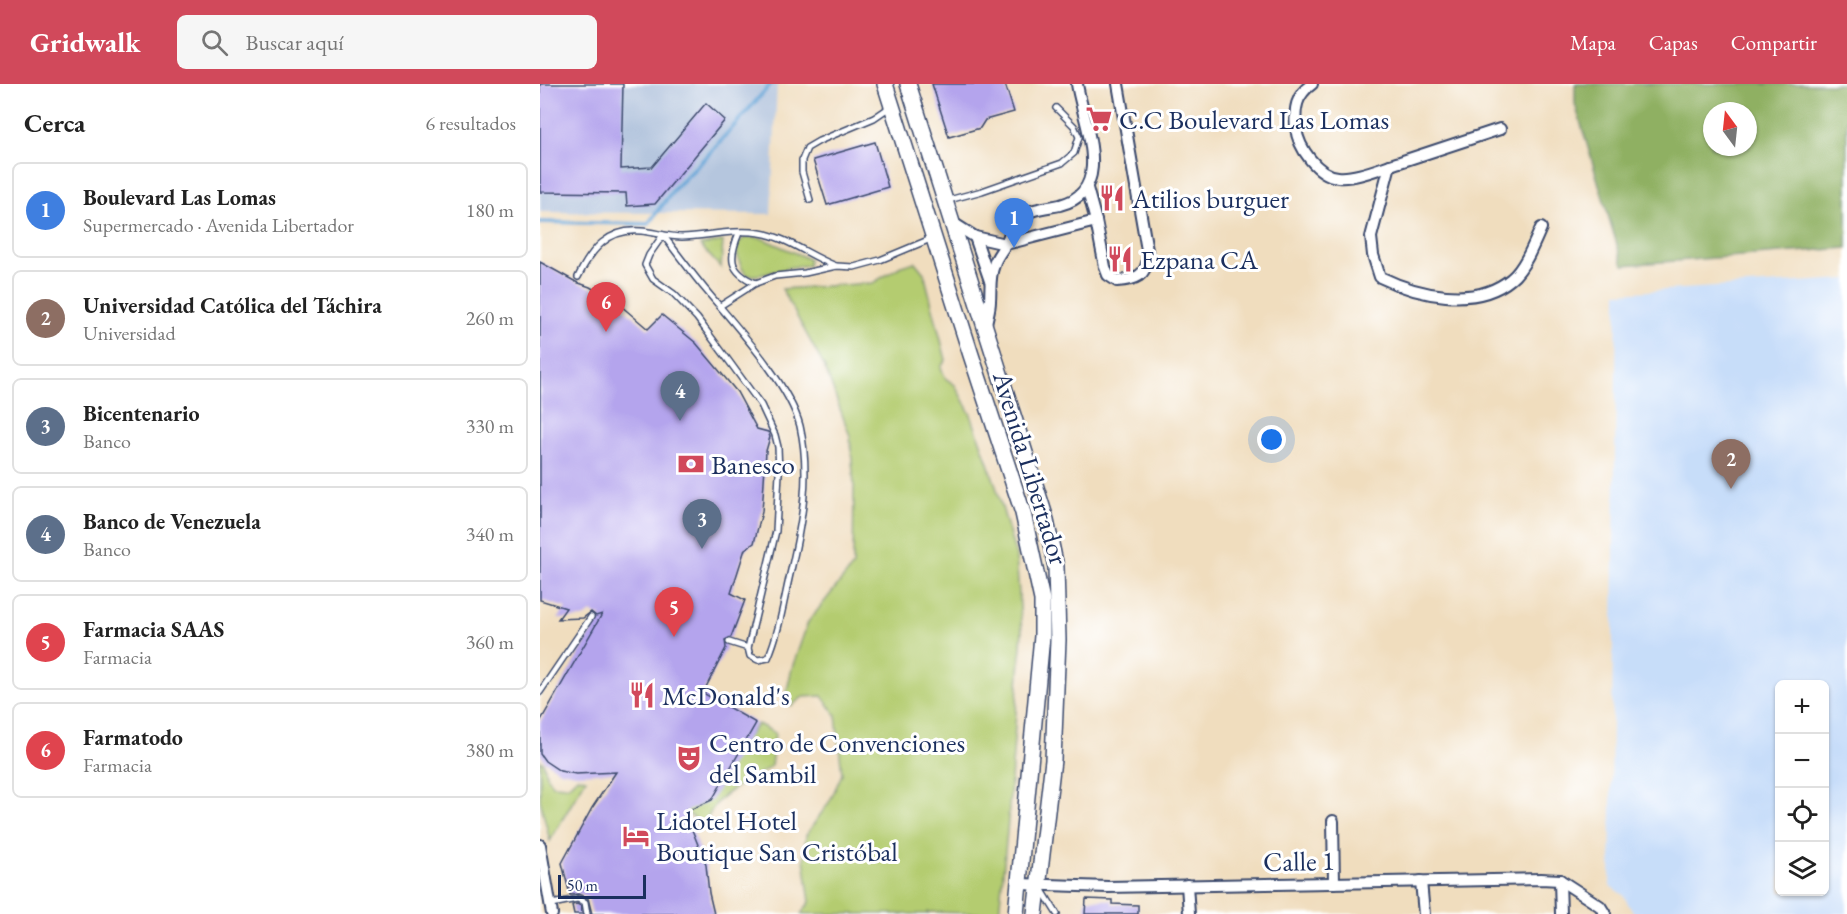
<!DOCTYPE html>
<html lang="es">
<meta charset="utf-8">
<style>
:root{--surface:#fff;--page:#f6f6f6;--text:#222;--muted:#767676;--line:#e0e0e0;--accent:#d1495b}
body{margin:0;font-family:"EB Garamond",serif;background:var(--page);color:var(--text)}
.controls{position:absolute;right:18px;bottom:18px;display:grid;overflow:hidden;border-radius:9px;box-shadow:0 2px 4px #0004}
.controls button{width:54px;height:54px;display:grid;place-items:center;padding:0;border:0;border-bottom:2px solid var(--line);background:var(--surface);color:var(--text);font:30px sans-serif}
.compass{position:absolute;left:1163px;top:18px;width:54px;height:54px;border-radius:50%;background:var(--surface);box-shadow:0 2px 4px #0004;rotate:345deg}
.scale{position:absolute;left:18px;bottom:15px;width:88px;box-sizing:border-box;padding-left:6px;border:3px solid #1b2f5e;border-top:0;font-size:16px;line-height:21px;white-space:nowrap;color:#1b2f5e;-webkit-text-stroke:4px #fff;paint-order:stroke}
.you{position:absolute;left:732px;top:356px;width:21px;height:21px;margin:-15px;border:4px solid #fff;border-radius:50%;background:#1a73e8;box-shadow:0 0 0 9px #1a73e833}
.badge{display:grid;place-items:center;width:39px;height:39px;border-radius:50%;background:var(--accent);color:#fff;font-size:20px;font-weight:700}
.pin{position:absolute;translate:-50% -50px;filter:drop-shadow(0 2px 3px #0008)}
.pin::after{content:'';position:absolute;top:32px;width:21px;height:18px;background:inherit;clip-path:polygon(0 0,100% 0,50% 100%)}
.list{margin:0;padding:0;list-style:none}
h2{display:flex;justify-content:space-between;align-items:center;height:78px;margin:0;padding:0 24px;font-size:26px}
h2 small{font-size:20px;font-weight:400;color:var(--muted)}
.list li{display:grid;grid-template-columns:39px 1fr auto;gap:18px;align-items:center;box-sizing:border-box;height:96px;margin:0 12px 12px;padding:0 12px;border:2px solid var(--line);border-radius:9px}
.list b{display:block;font-size:22px;white-space:nowrap}
.list p{margin:0;font-size:20px;white-space:nowrap;color:var(--muted)}
.list em{font-size:20px;font-style:normal;color:var(--muted)}
.icon{flex:none;width:33px;height:33px;fill:none;stroke:currentColor;stroke-width:2;stroke-linecap:round;stroke-linejoin:round}
.map{position:relative;flex:none;width:1307px;height:830px;overflow:hidden}
header{display:flex;align-items:center;gap:36px;box-sizing:border-box;height:84px;padding:0 30px;background:var(--accent);color:#fff}
header strong{font-size:28px}
nav{display:flex;gap:33px;margin-inline-start:auto;font-size:21px}
.search{width:420px;height:54px;background:var(--page);display:flex;align-items:center;gap:15px;box-sizing:border-box;padding:0 21px;border-radius:9px;color:var(--muted);font-size:22px}
main{display:flex}
aside{flex:1;background:var(--surface)}
.map>svg:first-child{display:block}
.built{fill:#c7ddf9;fill-rule:evenodd}
.industrial{fill:#b5c6de}
.green{fill:#b4cc70;stroke:#687e67;stroke-width:1.5}
.forest{fill:#8fb062;stroke:#557060;stroke-width:1.5;fill-rule:evenodd}
.lines{fill:none;stroke-linecap:round;stroke-linejoin:round}
.stream{stroke:#64a4d7;stroke-width:4}
.building{fill:#b4a4ed}
.lane-casing{stroke:#3b496c;stroke-width:8}
.street-casing{stroke:#3b496c;stroke-width:14}
.secondary-casing{stroke:#3b496c;stroke-width:18}
.lane{stroke:#fff;stroke-width:5}
.street{stroke:#fff;stroke-width:10}
.secondary{stroke:#fff;stroke-width:15}
.labels{text-anchor:middle;dominant-baseline:central;stroke-width:6;stroke-linejoin:round;paint-order:stroke}
.poi-label{font-size:27px;fill:#1b2f5e;stroke:#fff;text-anchor:start}
.street-label{font-size:27px;fill:#1b2f5e;stroke:#fff}
</style>
<header>
<strong>Gridwalk</strong>
<div class="search"><svg class="icon" aria-label="search" viewBox="0 0 24 24"><circle cx="10" cy="10" r="6"/><path d="M15 15l6 6"/></svg>Buscar aquí</div>
<nav><a>Mapa</a><a>Capas</a><a>Compartir</a></nav>
</header>
<main>
<aside>
<h2>Cerca<small>6 resultados</small></h2>
<ul class="list">
<li><span class="badge" style="background:#3f7fe0">1</span><div><b>Boulevard Las Lomas</b><p>Supermercado · Avenida Libertador</p></div><em>180 m</em></li>
<li><span class="badge" style="background:#8d6e63">2</span><div><b>Universidad Católica del Táchira</b><p>Universidad</p></div><em>260 m</em></li>
<li><span class="badge" style="background:#5c6f8a">3</span><div><b>Bicentenario</b><p>Banco</p></div><em>330 m</em></li>
<li><span class="badge" style="background:#5c6f8a">4</span><div><b>Banco de Venezuela</b><p>Banco</p></div><em>340 m</em></li>
<li><span class="badge" style="background:#e0444e">5</span><div><b>Farmacia SAAS</b><p>Farmacia</p></div><em>360 m</em></li>
<li><span class="badge" style="background:#e0444e">6</span><div><b>Farmatodo</b><p>Farmacia</p></div><em>380 m</em></li>
</ul>
</aside>
<div class="map">
<svg width="1307" height="830" viewBox="0 0 1307 830">
<rect width="100%" height="100%" fill="#fff"/>
<filter id="ink" filterUnits="userSpaceOnUse"><feTurbulence type="fractalNoise" baseFrequency=".0167" numOctaves="2"/><feDisplacementMap in="SourceGraphic" scale="12" xChannelSelector="R" yChannelSelector="G"/><feConvolveMatrix kernelMatrix="1 2 1 2 8 2 1 2 1" color-interpolation-filters="sRGB"/></filter>
<filter id="wash" filterUnits="userSpaceOnUse"><feTurbulence type="fractalNoise" baseFrequency=".008" numOctaves="4" result="noise"/><feDisplacementMap in="SourceGraphic" scale="24" xChannelSelector="R" yChannelSelector="G"/><feGaussianBlur stdDeviation="1.35" result="paint"/><feColorMatrix in="noise" values="0 0 0 0 0 0 0 0 0 0 0 0 0 0 0 0 0 1.4 0 .05"/><feComposite in="paint" operator="in"/></filter>
<g filter="url(#wash)">
<rect width="100%" height="100%" fill="#f0ddbe"/>
<!-- built -->
<path class="built" d="M1307 195V830H1094L1083 811 1070 802 1077 209ZM1240 600H1284V808H1240Z"/>
<!-- industrial -->
<path class="industrial" d="M0 0H237L231 130 0 128Z"/>
<!-- green -->
<g class="green">
<path d="M221 154 269 175 268 182C247 180 226 194 206 191 200 182 190 160 205 154 210 153 216 154 221 154Z"/>
<path d="M183 157 181 184 160 161Z"/>
<path d="M375 178 384 189 406 276 401 283 405 294 415 301 431 331 455 399 476 472 482 548 468 737 459 830 388 828V830H261L270 818 264 775 266 751 290 717 302 690 296 631 282 612 263 613 251 622 245 615 252 584 268 538 313 482 314 401 310 352 285 284 242 205 333 199 361 182Z"/>
<path d="M218 640 235 649 231 682C204 703 177 704 165 741L145 728Z"/>
<path d="M0 677 3 678 7 692 12 701 28 702 37 693 46 695 10 757 0 716Z"/>
</g>
<!-- forest -->
<path class="forest" d="M1035 0H1307V164L1083 181 1035 20ZM1172 27H1208V63H1172Z"/>
<g class="lines">
<!-- stream -->
<path class="stream" d="M0 138 108 140 135 104 169 70 231 0"/>
</g>
<g id="blocks">
<!-- building -->
<g class="building">
<path d="M0 0H83L81 85 112 83 166 19 185 36 115 120 87 122 86 109 0 108Z"/>
<path d="M392 0H465L474 28 445 36 440 44 409 53Z"/>
<path d="M335 58 348 103 287 121 273 76Z"/>
<path d="M0 178 36 198 50 203 80 221 108 245 122 231 133 240 156 259 197 308 217 345 228 348 230 353 226 367 222 428 214 459 205 465 191 509 205 516 191 553 185 556 186 564 163 609 216 639 172 716 145 728 166 781 169 809 174 830H52L48 814 38 810 30 811 22 779 52 724 76 688 36 690 20 687 5 677 0 670V638L62 530 56 532 51 528 43 534 18 535 26 524 0 516Z"/>
<path d="M546 815 572 816V820L598 821V830H545Z"/>
<path d="M37 820 41 822 42 830H34L32 821Z"/>
</g>
</g>
</g>
<g filter="url(#ink)">
<use href="#blocks" fill-opacity="0" stroke="#3b496c" stroke-width="1.5"/>
<g class="lines">
<!-- lane casing -->
<g class="lane-casing">
<g id="lane">
<path d="M270 116 262 88V76L267 64 279 57 334 34 350 23"/>
<path d="M405 117 442 107 522 79 534 69 539 53 534 42 516 24"/>
<path d="M199 149C189 173 188 188 216 199"/>
<path d="M123 151C137 169 150 187 165 205 194 240 249 299 260 342 271 391 262 438 251 486 244 515 240 546 228 574L218 576 210 572 208 564 236 447 239 389 238 363 235 351 221 321 186 273 157 234 134 210 113 195 105 181 109 171Z"/>
<path d="M38 193C51 166 68 144 101 147 114 148 128 153 142 153 168 152 194 145 220 149 247 153 271 173 296 182"/>
<path d="M180 222 216 199 235 192 265 189 296 182 314 183 340 176 393 154"/>
<path d="M189 558 208 564"/>
<path d="M0 608 51 533"/>
<path d="M502 806 517 830"/>
<path d="M12 820 37 815 45 818 47 830"/>
</g>
</g>
<!-- street casing -->
<g class="street-casing">
<g id="street">
<path d="M772 0C756 11 754 25 756 44 758 63 777 91 798 93 816 95 842 83 860 78 893 67 926 56 960 45"/>
<path d="M850 81 831 153 833 171 840 193C877 211 935 225 971 195 984 185 994 160 1001 144"/>
<path d="M547 104 556 137"/>
<path d="M413 139 435 153 466 160 556 137 565 183 568 191 577 197C595 196 607 192 608 172L578 0"/>
<path d="M435 153 450 197"/>
<path d="M446 240C447 233 450 225 450 217 451 205 449 193 454 181 456 173 462 167 465 161 470 153 470 143 477 136 486 125 506 124 520 121 576 107 543 38 537 0"/>
<path d="M793 737 794 799"/>
<path d="M0 761 12 830"/>
<path d="M1020 796 1021 830"/>
<path d="M881 797 884 830"/>
<path d="M479 800 568 803 1001 795 1020 796 1060 822 1065 830"/>
<path d="M647 801 649 830"/>
</g>
</g>
<!-- secondary casing -->
<g class="secondary-casing">
<g id="secondary">
<path d="M345 0 431 271 483 429 502 516V552L476 830"/>
<path d="M368 0 505 432 516 483 518 556 513 676 495 830"/>
</g>
</g>
<!-- lane -->
<use href="#lane" class="lane"/>
<!-- street -->
<use href="#street" class="street"/>
<!-- secondary -->
<use href="#secondary" class="secondary"/>
</g>
</g>
<!-- icons -->
<defs>
<g id="supermarket-bare" transform="scale(2.07)"><path d="M-6-5.5h2.5l.6 2H6L4.5 2H-2.5L-4.4-4H-6ZM-1.5 3.2a1.3 1.3 0 1 0 .1 0ZM3 3.2a1.3 1.3 0 1 0 .1 0Z" fill="#d1495b" stroke="#fff" stroke-width="2.5" paint-order="stroke"/></g>
<g id="restaurant-bare" transform="scale(2.07)"><path d="M-5-6h1v4h1v-4h1v4h1v-4h1v5L-1.5 .5V6h-2V.5L-5-1ZM5-6V6H3V1.5H1.5Q1.5-4 5-6Z" fill="#d1495b" stroke="#fff" stroke-width="2.5" paint-order="stroke"/></g>
<g id="bank-bare" transform="scale(2.07)"><path d="M-6-4H6V4H-6ZM0-2.3a2.3 2.3 0 1 0 0 4.6a2.3 2.3 0 1 0 0-4.6Z" fill="#d1495b" stroke="#fff" stroke-width="2.5" paint-order="stroke"/></g>
<g id="theatre-bare" transform="scale(2.07)"><path d="M-5-5.5Q0-4 5-5.5V0Q5 5 0 6Q-5 5-5 0ZM-3.3-2.5H-1v1.5H-3.3ZM1-2.5H3.3v1.5H1ZM-2.8 1Q0 5.5 2.8 1Z" fill="#d1495b" stroke="#fff" stroke-width="2.5" paint-order="stroke"/></g>
<g id="hotel-bare" transform="scale(2.07)"><path d="M-6-4.5h1.5V1H6V5H4.5V3h-9V5H-6ZM-4 0a1.8 1.8 0 1 1 3.6 0ZM.5 0V-2.5h3Q6-2.5 6 0Z" fill="#d1495b" stroke="#fff" stroke-width="2.5" paint-order="stroke"/></g>
</defs>
<g fill-rule="evenodd">
<use href="#supermarket-bare" x="559" y="35"/>
<use href="#restaurant-bare" x="572" y="114"/>
<use href="#restaurant-bare" x="580" y="175"/>
<use href="#bank-bare" x="151" y="380"/>
<use href="#restaurant-bare" x="102" y="611"/>
<use href="#theatre-bare" x="149" y="674"/>
<use href="#hotel-bare" x="96" y="752"/>
</g>
<g class="labels">
<!-- poi labels -->
<g class="poi-label">
<text x="579" y="35">C.C Boulevard Las Lomas</text>
<text x="592" y="114">Atilios burguer</text>
<text x="600" y="175">Ezpana CA</text>
<text x="171" y="380">Banesco</text>
<text x="122" y="611">McDonald's</text>
<text x="169" y="658">Centro de Convenciones<tspan x="169" dy="31">del Sambil</tspan></text>
<text x="116" y="736">Lidotel Hotel<tspan x="116" dy="31">Boutique San Cristóbal</tspan></text>
</g>
<!-- street labels -->
<g class="street-label">
<text transform="translate(491 384) rotate(73)">Avenida Libertador</text>
<text transform="translate(759 777) rotate(-1)">Calle 1</text>
</g>
</g>
</svg>
<div class="controls">
<button>+</button>
<button>−</button>
<button><svg class="icon" aria-label="locate" viewBox="0 0 24 24"><circle cx="12" cy="12" r="6"/><path d="M12 2v4M12 18v4M2 12h4M18 12h4"/></svg></button>
<button><svg class="icon" aria-label="layers" viewBox="0 0 24 24"><path d="M12 4l9 5-9 5-9-5zM3 14l9 5 9-5"/></svg></button>
</div>
<svg class="compass" viewBox="-18 -18 36 36"><path d="M0-13l5 13h-10z" fill="#e53935"/><path d="M0 13l5-13h-10z" fill="#767676"/></svg>
<div class="scale">50 m</div>
<div class="you"></div>
<div class="pin badge" style="left:474px;top:164px;background:#3f7fe0">1</div>
<div class="pin badge" style="left:1191px;top:405px;background:#8d6e63">2</div>
<div class="pin badge" style="left:162px;top:465px;background:#5c6f8a">3</div>
<div class="pin badge" style="left:140px;top:337px;background:#5c6f8a">4</div>
<div class="pin badge" style="left:134px;top:553px;background:#e0444e">5</div>
<div class="pin badge" style="left:66px;top:248px;background:#e0444e">6</div>
</div>
</main>
